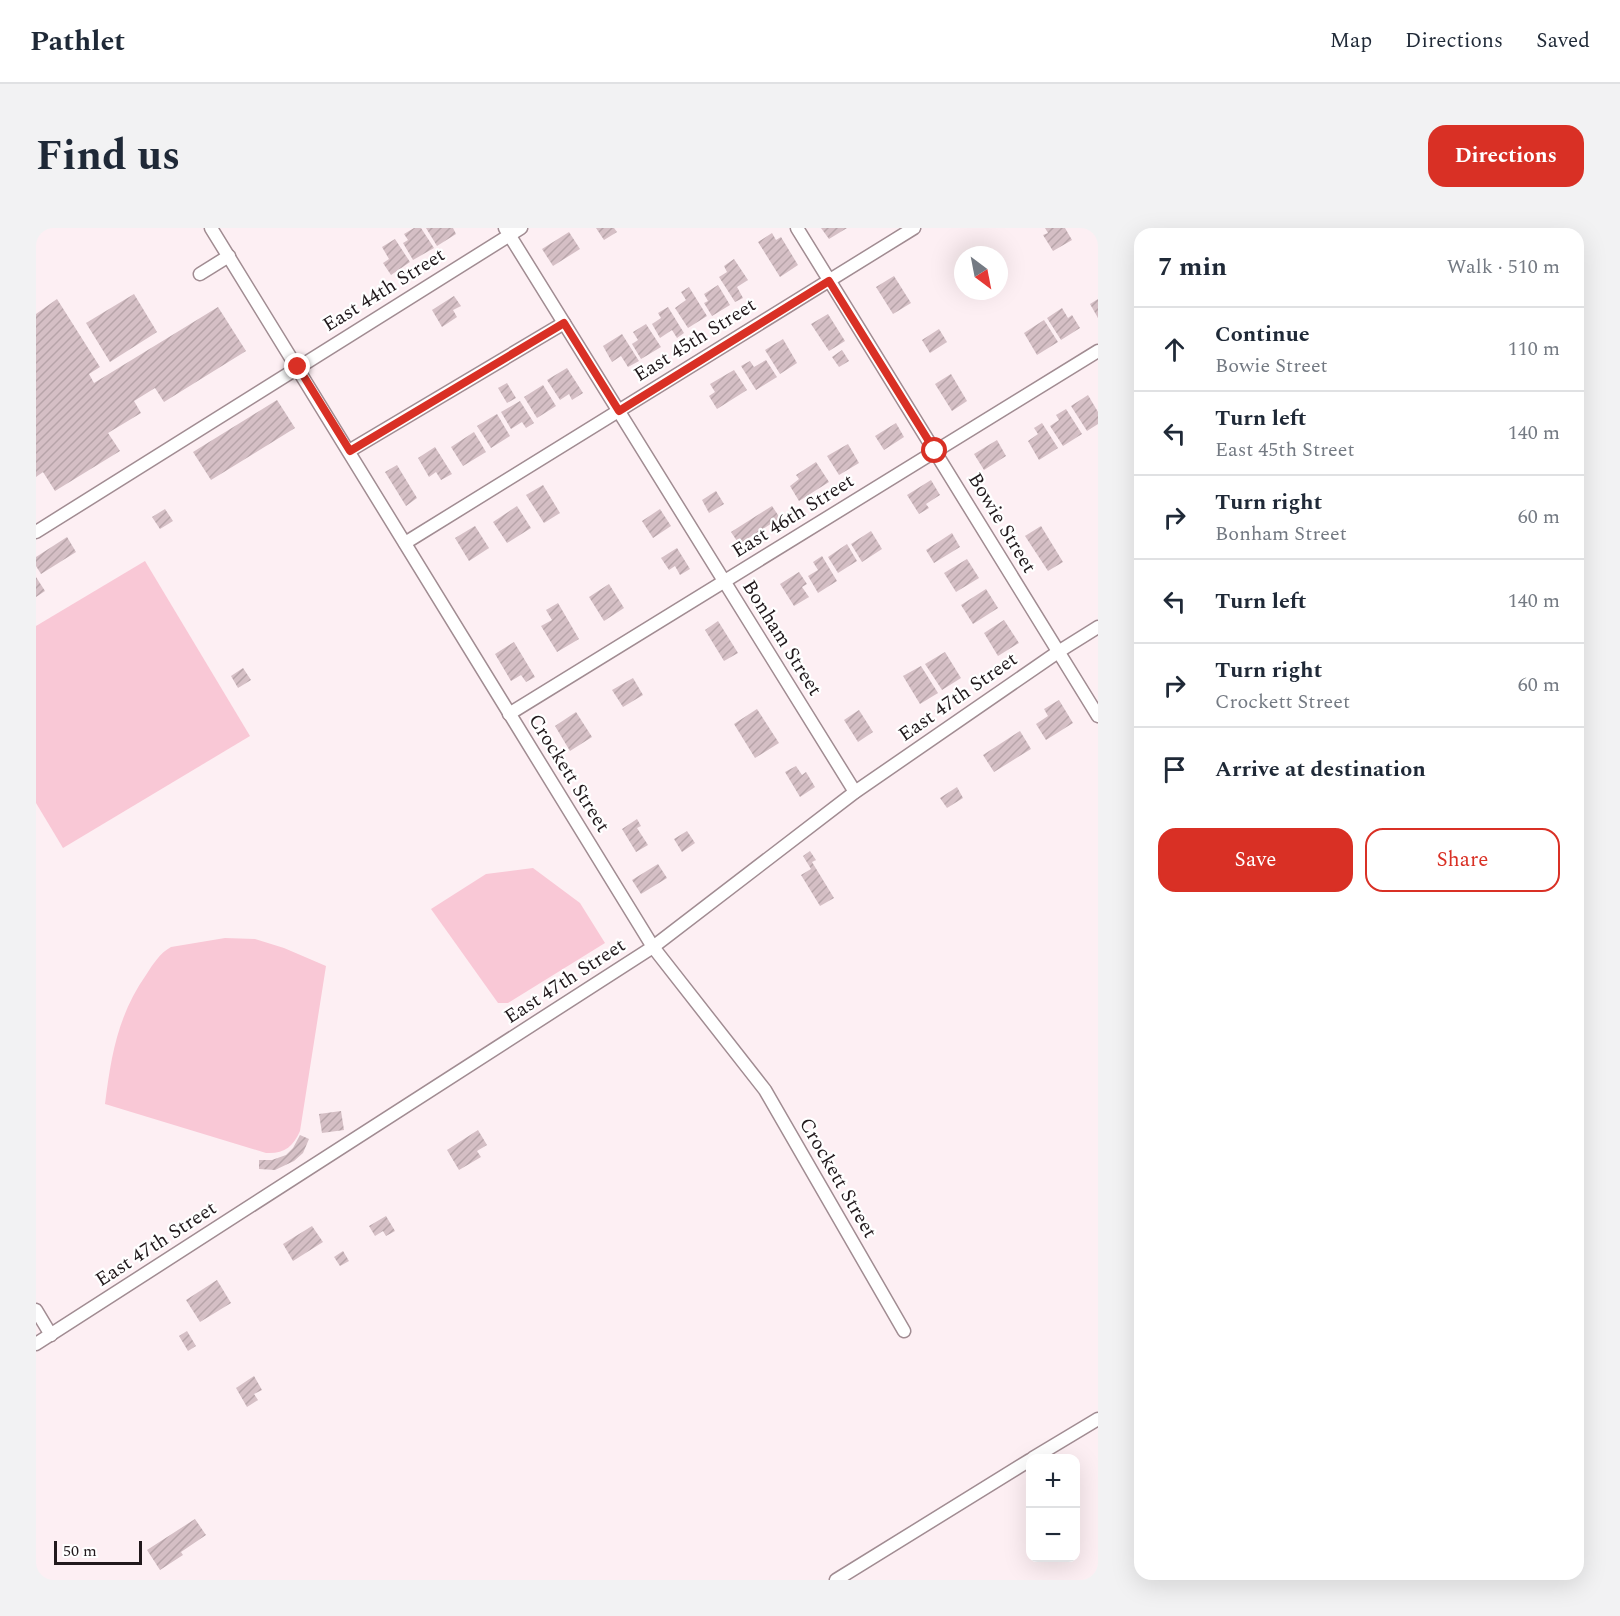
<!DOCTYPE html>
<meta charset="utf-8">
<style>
:root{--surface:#fff;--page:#f2f2f3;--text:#1f2937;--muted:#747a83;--line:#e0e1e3;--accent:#d93025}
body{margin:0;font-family:Spectral,serif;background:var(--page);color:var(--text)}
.controls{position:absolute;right:18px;bottom:18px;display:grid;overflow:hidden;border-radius:12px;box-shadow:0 6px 24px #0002}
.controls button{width:54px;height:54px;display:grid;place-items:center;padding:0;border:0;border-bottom:2px solid var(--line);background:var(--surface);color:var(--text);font:30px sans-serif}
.compass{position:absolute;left:918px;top:18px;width:54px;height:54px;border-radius:50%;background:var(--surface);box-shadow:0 6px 24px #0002;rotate:148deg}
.scale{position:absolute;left:18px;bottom:15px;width:88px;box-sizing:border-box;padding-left:6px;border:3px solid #21191c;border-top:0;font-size:16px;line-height:21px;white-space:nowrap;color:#21191c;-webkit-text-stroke:4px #fff;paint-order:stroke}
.stop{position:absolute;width:18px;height:18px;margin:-14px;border:4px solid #d93025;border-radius:50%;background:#fff}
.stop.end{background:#d93025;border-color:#fff;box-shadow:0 2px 6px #0008}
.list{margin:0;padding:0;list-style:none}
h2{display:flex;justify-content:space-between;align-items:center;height:78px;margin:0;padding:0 24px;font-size:26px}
h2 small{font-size:20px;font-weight:400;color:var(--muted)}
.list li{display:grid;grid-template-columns:39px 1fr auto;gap:18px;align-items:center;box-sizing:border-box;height:84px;padding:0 24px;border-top:2px solid var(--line)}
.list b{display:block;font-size:22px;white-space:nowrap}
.list p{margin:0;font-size:20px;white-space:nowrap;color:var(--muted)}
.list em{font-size:20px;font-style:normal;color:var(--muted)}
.actions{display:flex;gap:12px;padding:18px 24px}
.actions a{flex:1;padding:14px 0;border:2px solid var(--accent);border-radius:18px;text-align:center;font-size:21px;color:var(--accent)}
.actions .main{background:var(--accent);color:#fff}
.icon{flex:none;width:33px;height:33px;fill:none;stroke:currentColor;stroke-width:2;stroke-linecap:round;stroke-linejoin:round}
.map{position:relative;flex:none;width:1062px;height:1352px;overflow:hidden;border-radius:18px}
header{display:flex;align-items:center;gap:36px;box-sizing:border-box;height:84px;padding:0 30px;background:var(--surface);border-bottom:2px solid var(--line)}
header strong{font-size:28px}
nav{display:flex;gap:33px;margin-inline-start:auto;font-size:21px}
.intro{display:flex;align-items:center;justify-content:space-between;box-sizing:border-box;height:144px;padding:0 36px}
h1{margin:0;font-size:42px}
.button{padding:15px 27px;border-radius:18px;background:var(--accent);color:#fff;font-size:21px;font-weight:700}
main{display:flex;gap:36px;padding:0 36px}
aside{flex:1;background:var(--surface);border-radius:18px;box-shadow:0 6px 24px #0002}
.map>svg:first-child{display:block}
.grass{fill:#f9c8d6}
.building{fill:url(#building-hatch)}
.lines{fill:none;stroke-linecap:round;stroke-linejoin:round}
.minor-casing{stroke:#a18c92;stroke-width:15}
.minor{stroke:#fff;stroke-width:12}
.route{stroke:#d93025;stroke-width:8}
.labels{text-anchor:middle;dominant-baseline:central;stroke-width:4.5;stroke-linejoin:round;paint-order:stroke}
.street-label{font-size:20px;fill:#21191c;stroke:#fff}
</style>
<header>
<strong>Pathlet</strong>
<nav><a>Map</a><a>Directions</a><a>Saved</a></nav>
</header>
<div class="intro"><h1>Find us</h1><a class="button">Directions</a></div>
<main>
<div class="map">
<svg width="1062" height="1352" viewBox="0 0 1062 1352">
<defs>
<pattern id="building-hatch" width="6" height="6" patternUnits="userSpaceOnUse" patternTransform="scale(1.5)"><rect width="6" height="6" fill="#d5bfc5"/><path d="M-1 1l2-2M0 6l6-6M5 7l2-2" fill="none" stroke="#b7a4a9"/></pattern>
</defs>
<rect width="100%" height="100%" fill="#fdeff3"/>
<!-- grass -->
<g class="grass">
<path d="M109 333 214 508 27 620 0 575V398Z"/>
<path d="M497 640 544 675 569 715 472 775H462L395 681 450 646Z"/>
<path d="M189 710 219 711 248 720 290 738 264 903C257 919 248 926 230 925L69 876C75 828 82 787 110 747 117 736 124 725 135 719Z"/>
</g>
<!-- building -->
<g class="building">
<path d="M378 0H385L398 20 377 32 367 15 372 12 368 6Z"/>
<path d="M390 0H417L420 6 401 18Z"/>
<path d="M560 0H578L581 4 568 12Z"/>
<path d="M785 0H811L793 11Z"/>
<path d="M1009 0H1029L1036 12 1017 23 1007 7 1012 5Z"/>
<path d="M533 4 544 21 517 38 506 21Z"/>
<path d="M736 5 740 12 745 9 762 37 744 49 722 14Z"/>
<path d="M359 11 374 34 355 47 347 35 353 31 346 19Z"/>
<path d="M698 31 712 52 701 59 707 70 699 74 683 49 691 44 688 38Z"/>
<path d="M858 48 875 75 857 86 840 59Z"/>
<path d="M682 57 694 77 676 88 668 75 672 73 668 66Z"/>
<path d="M653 59 671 88 652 100 639 80 650 72 645 64Z"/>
<path d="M98 66 121 104 74 134 50 95Z"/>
<path d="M418 68 425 78 417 82 421 89 406 99 396 82Z"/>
<path d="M21 71 64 139 53 146 58 155 182 79 210 123 128 174 119 160 98 173 105 185 72 205 84 223 19 263 7 244 0 249V86Z"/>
<path d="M1062 71V90L1054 76Z"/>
<path d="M632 79 648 105 641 110 636 102 624 110 616 96 625 90 622 85Z"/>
<path d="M1026 80 1032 90 1036 87 1044 100 1025 112 1011 90Z"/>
<path d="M792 86 809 113 793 123 775 96Z"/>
<path d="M1008 92 1022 114 1001 127 988 105Z"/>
<path d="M610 96 625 119 605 131 596 116 602 112 597 104Z"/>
<path d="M903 101 911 114 894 125 886 112Z"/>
<path d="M586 106 603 133 592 139 585 128 576 134 567 118Z"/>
<path d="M747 111 761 135 744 146 729 122Z"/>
<path d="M806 122 813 133 803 139 796 129Z"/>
<path d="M730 132 741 149 720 162 705 138 714 133 718 139Z"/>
<path d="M531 140 547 165 536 172 533 166 524 172 511 152Z"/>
<path d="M698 142 711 162 681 181 673 168 679 164 674 156Z"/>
<path d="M915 146 931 173 916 183 899 156Z"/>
<path d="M471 155 480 170 471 175 462 160Z"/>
<path d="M507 157 520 178 501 190 488 169Z"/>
<path d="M1052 167 1062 184V196L1051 203 1035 178Z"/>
<path d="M241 172 259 200 175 252 157 224Z"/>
<path d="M484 173 498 195 490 200 486 194 475 201 465 184Z"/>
<path d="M1030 181 1046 206 1027 218 1014 198 1023 192 1020 187Z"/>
<path d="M461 186 474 208 455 220 441 198Z"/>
<path d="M860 195 868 209 848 222 839 208Z"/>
<path d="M1006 195 1022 220 1003 232 992 213 1002 206 998 200Z"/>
<path d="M438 204 450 224 427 238 415 219Z"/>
<path d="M961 212 970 228 948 242 938 226Z"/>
<path d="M812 216 823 235 803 247 791 228Z"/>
<path d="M399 219 416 246 405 252 400 244 393 249 382 230Z"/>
<path d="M780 234 793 254 763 273 754 258 763 251 760 247Z"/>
<path d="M361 237 381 270 370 278 349 244Z"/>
<path d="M895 252 904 267 890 276 893 280 883 286 871 267Z"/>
<path d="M507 257 524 285 508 295 490 267Z"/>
<path d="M680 263 688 276 673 285 666 272Z"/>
<path d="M481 278 495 300 471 315 457 294Z"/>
<path d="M736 278 744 290 703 316 695 304Z"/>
<path d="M129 281 137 293 124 301 116 289Z"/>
<path d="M624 281 635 298 617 310 606 293Z"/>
<path d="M439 298 453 320 433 333 419 310Z"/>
<path d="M1005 298 1027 334 1012 343 989 308Z"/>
<path d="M835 303 846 321 826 334 815 316Z"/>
<path d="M916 305 924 319 898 335 890 322Z"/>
<path d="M31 309 40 324 5 346 0 338V329Z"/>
<path d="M811 316 821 333 802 345 792 329Z"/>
<path d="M641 320 654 341 644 347 639 338 633 342 625 330Z"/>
<path d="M786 328 801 353 782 365 772 348 782 342 777 334Z"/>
<path d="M931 331 943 350 920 364 908 345Z"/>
<path d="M763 344 771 356 766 359 773 369 758 378 744 356Z"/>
<path d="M0 349 9 363 0 369Z"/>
<path d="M573 356 588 380 568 393 553 369Z"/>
<path d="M950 361 962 380 937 396 925 377Z"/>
<path d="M522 375 543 411 521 424 505 398 516 392 510 382Z"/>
<path d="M968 392 983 415 962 428 948 405Z"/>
<path d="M682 393 702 425 688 433 669 402Z"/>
<path d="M478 414 499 449 490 454 485 447 475 453 459 426Z"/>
<path d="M909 424 925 450 906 462 889 436Z"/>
<path d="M885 438 902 465 884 476 867 448Z"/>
<path d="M207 440 215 452 202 460 195 448Z"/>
<path d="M597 450 607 467 587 479 576 462Z"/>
<path d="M1023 472 1037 495 1010 512 1000 496 1012 488 1008 481Z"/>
<path d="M721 481 743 515 719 530 698 496Z"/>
<path d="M823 482 837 504 822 514 808 492Z"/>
<path d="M540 484 556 509 534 523 519 498Z"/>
<path d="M984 503 995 521 958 544 947 527Z"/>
<path d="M760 538 766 547 770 544 779 559 764 569 749 544Z"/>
<path d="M921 559 927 570 911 580 904 570Z"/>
<path d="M601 591 605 598 601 600 612 617 600 624 586 601Z"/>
<path d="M651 603 659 615 646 624 638 611Z"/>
<path d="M774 623 780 632 776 634 798 670 784 678 765 647 775 641 767 628Z"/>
<path d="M622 636 631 650 605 666 596 652Z"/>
<path d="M305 883 308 902 286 905 283 886Z"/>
<path d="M442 902 451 917 441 923 445 929 423 942 411 922Z"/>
<path d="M264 907 273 911 267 925 258 933 239 942 223 941V932H236L250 927 257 920Z"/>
<path d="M350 988 359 1003 350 1008 347 1003 339 1008 333 998Z"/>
<path d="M276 998 287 1014 257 1033 247 1016Z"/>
<path d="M307 1023 313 1033 304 1038 298 1029Z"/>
<path d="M181 1052 195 1075 164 1094 150 1072Z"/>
<path d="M151 1103 160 1118 152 1123 143 1108Z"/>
<path d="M218 1148 226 1162 218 1166 222 1172 211 1179 200 1160Z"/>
<path d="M159 1291 170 1307 145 1324 147 1327 124 1342 111 1322Z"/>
</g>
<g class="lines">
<!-- minor casing -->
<g class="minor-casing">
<g id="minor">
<path d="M175 0 617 719 729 862 868 1103"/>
<path d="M469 0 819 564"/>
<path d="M761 0 1062 488"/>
<path d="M164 46 193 28"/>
<path d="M313 223 528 95"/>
<path d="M0 304 485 0"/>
<path d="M369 315 878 0"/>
<path d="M473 486 1062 123"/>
<path d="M0 1082 15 1107"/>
<path d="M0 1116 617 719 819 564 1022 424 1062 399"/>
<path d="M997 1230 1062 1191"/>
<path d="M800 1352 994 1232"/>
</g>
</g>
<!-- minor -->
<use href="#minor" class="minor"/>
</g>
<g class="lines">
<!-- route -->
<path class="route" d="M262 139 314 223 528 95 583 183 793 53 899 223"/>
</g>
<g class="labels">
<!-- street labels -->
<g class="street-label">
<text transform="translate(348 62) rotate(-32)">East 44th Street</text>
<text transform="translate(659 112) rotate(-32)">East 45th Street</text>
<text transform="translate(757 288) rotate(-32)">East 46th Street</text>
<text transform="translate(966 295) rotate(59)">Bowie Street</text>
<text transform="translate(746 410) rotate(58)">Bonham Street</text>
<text transform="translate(922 469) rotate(-35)">East 47th Street</text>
<text transform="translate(533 545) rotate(58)">Crockett Street</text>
<text transform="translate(529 753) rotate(-33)">East 47th Street</text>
<text transform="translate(802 950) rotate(60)">Crockett Street</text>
<text transform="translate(120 1016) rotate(-33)">East 47th Street</text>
</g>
</g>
</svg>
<div class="controls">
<button>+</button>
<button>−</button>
</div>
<svg class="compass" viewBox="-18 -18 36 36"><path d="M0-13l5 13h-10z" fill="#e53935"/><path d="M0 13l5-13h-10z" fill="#747a83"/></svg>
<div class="scale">50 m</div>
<div class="stop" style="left:899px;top:223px"></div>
<div class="stop end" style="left:262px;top:139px"></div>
</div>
<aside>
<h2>7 min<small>Walk · 510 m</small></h2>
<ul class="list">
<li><svg class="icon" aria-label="ahead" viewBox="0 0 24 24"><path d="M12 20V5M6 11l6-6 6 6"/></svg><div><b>Continue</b><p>Bowie Street</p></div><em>110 m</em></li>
<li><svg class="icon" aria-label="left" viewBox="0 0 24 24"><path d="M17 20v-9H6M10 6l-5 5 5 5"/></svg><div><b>Turn left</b><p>East 45th Street</p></div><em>140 m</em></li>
<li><svg class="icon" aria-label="right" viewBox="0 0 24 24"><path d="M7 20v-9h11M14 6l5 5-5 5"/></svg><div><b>Turn right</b><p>Bonham Street</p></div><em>60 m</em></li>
<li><svg class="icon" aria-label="left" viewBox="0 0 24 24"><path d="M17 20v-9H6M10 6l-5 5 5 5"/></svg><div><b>Turn left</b></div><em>140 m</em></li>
<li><svg class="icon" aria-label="right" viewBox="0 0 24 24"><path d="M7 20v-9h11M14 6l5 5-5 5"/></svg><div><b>Turn right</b><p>Crockett Street</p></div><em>60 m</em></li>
<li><svg class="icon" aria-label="arrive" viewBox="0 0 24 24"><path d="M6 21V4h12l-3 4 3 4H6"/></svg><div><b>Arrive at destination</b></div></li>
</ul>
<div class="actions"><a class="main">Save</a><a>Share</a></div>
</aside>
</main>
